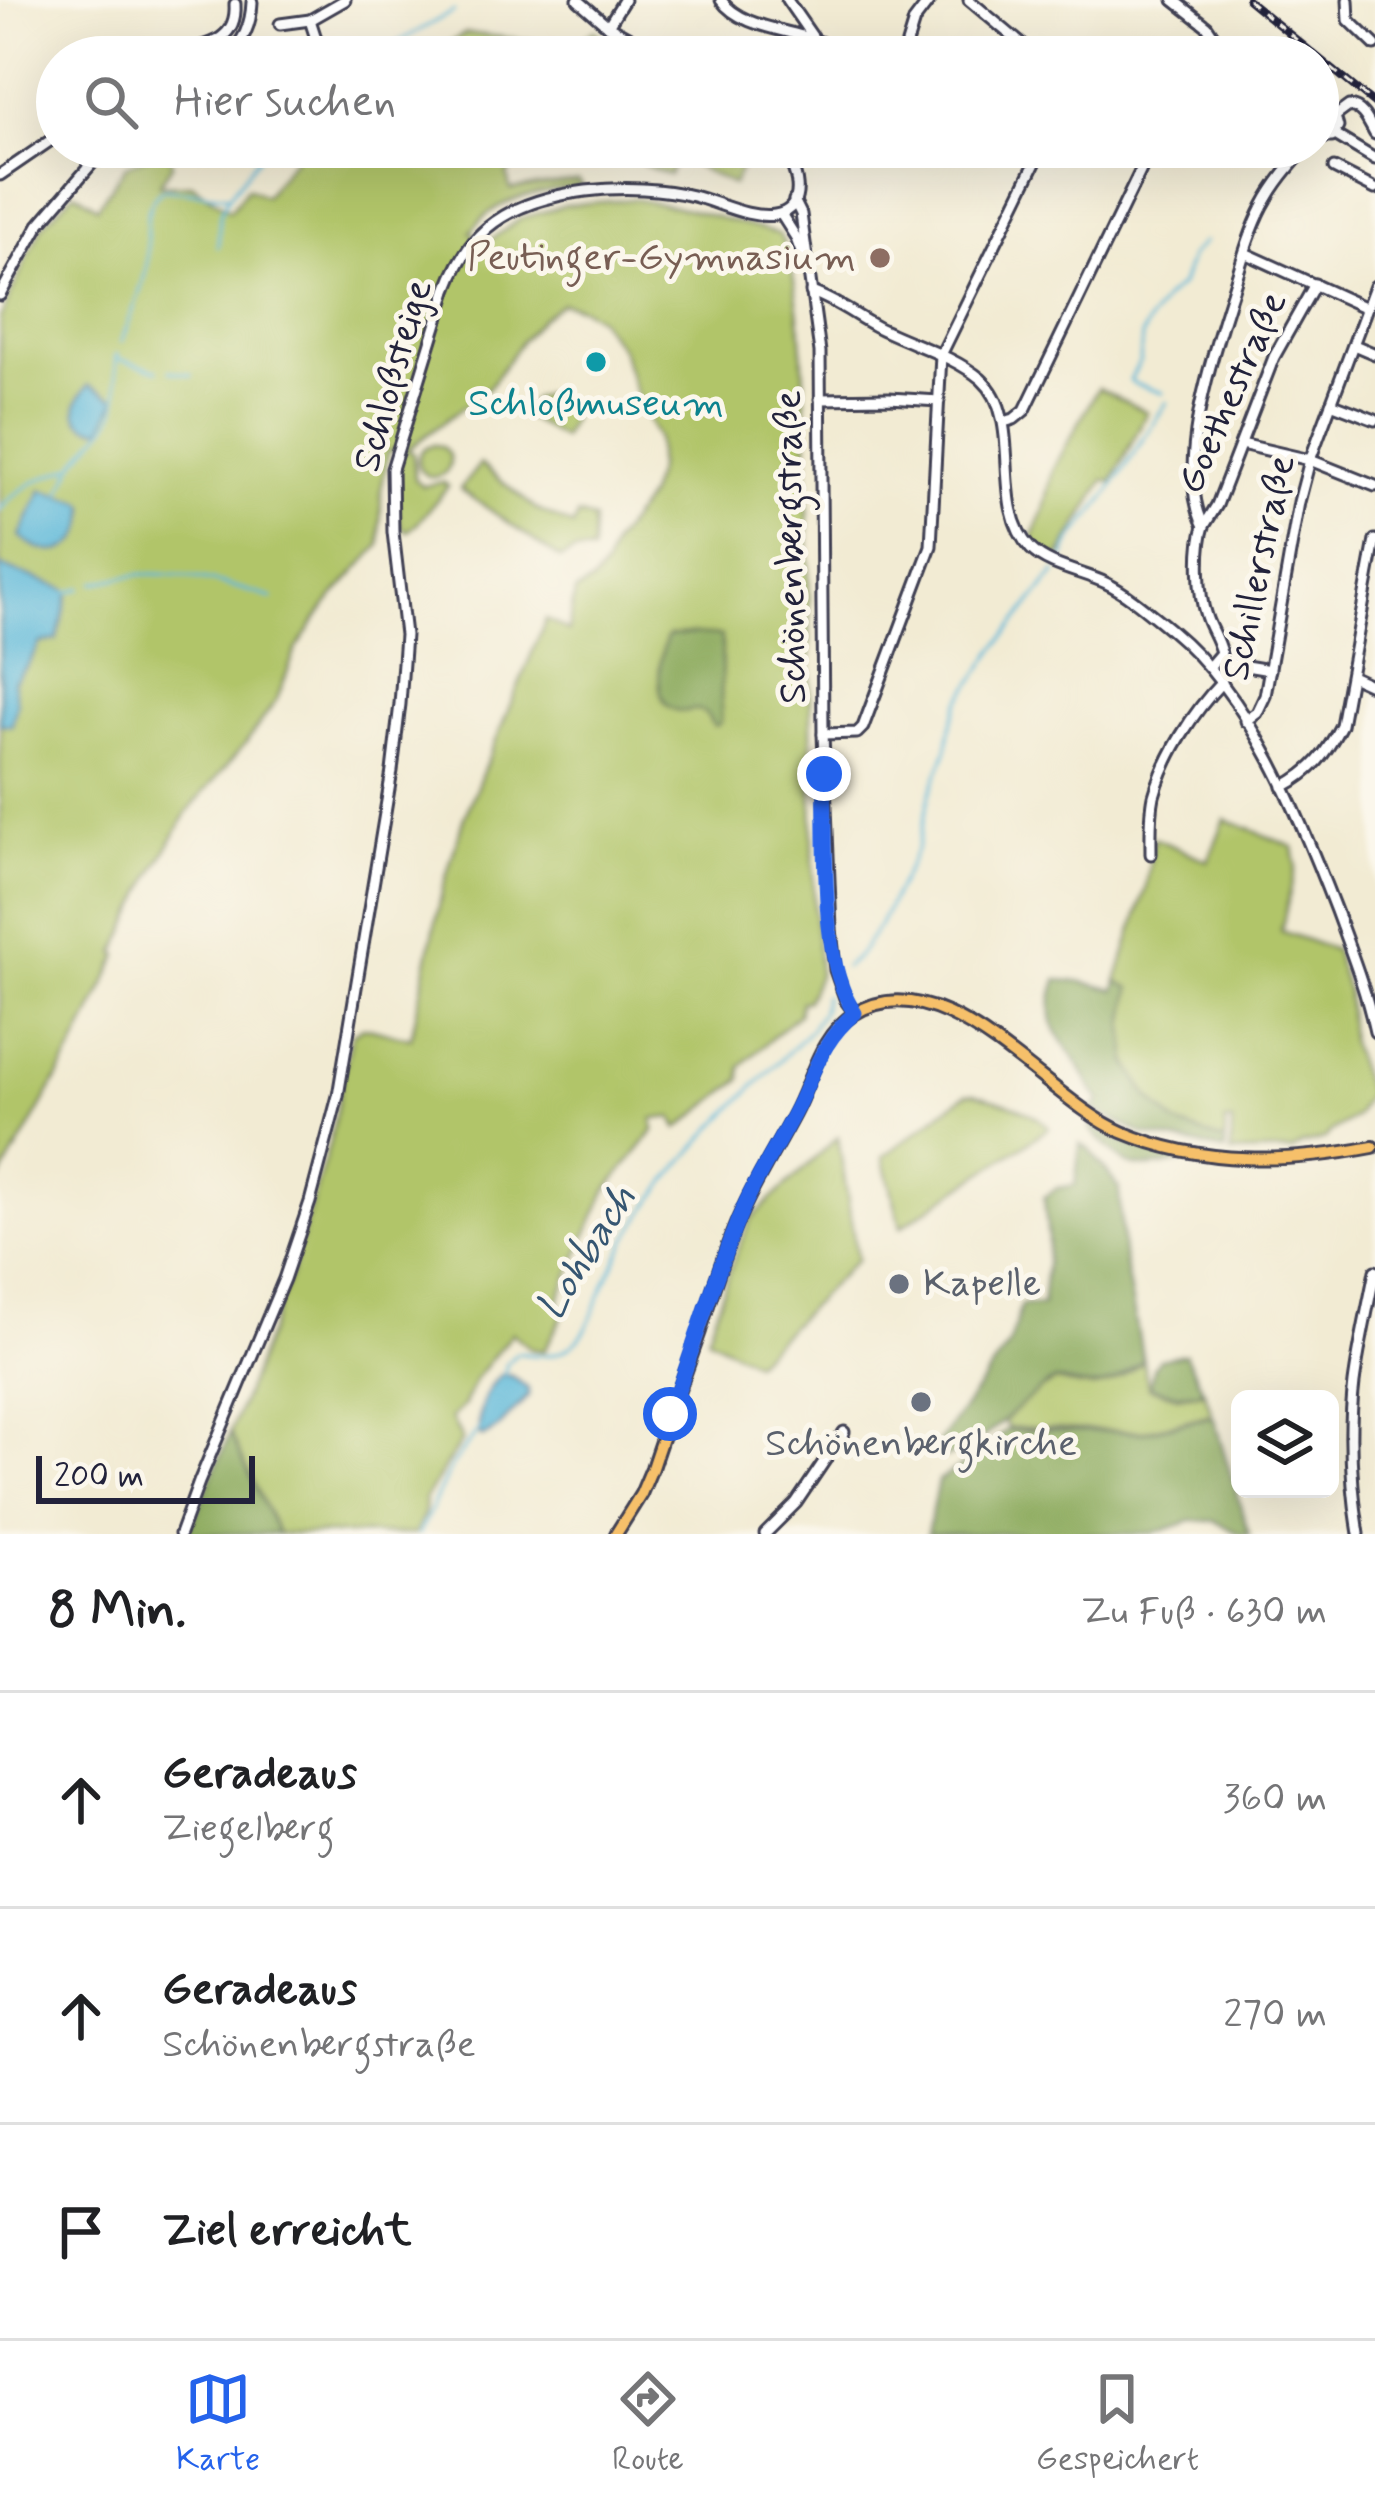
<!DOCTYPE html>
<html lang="de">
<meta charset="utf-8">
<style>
:root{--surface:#fff;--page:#f6f6f6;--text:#202124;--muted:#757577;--line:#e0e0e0;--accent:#2563eb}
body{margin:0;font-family:Mynerve,sans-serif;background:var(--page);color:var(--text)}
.controls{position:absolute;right:36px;bottom:36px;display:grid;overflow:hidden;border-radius:18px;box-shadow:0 12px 48px #0002}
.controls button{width:108px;height:108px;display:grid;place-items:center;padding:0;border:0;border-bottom:3px solid var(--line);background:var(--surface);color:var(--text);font:60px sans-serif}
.scale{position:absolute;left:36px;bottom:30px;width:219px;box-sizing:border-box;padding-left:12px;border:6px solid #22223b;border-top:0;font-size:33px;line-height:42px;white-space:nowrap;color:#22223b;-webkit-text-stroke:9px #fbf7ec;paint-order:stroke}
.stop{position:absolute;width:36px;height:36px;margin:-27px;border:9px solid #2563eb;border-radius:50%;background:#fff}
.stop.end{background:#2563eb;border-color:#fff;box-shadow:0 3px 12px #0008}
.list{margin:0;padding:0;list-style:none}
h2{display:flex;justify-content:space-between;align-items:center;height:156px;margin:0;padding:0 48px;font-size:51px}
h2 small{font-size:39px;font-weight:400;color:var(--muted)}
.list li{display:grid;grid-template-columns:78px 1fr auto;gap:36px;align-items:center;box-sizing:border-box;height:216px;padding:0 48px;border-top:3px solid var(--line)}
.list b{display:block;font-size:45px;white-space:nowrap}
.list p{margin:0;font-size:39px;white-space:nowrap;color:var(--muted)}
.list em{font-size:39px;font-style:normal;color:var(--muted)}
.icon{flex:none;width:66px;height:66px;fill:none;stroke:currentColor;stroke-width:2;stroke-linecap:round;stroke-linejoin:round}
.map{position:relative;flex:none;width:1375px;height:1534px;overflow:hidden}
.search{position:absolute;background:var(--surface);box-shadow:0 12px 48px #0002;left:36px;right:36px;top:36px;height:132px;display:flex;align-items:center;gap:30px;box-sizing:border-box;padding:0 42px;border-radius:66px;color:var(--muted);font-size:45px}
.sheet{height:804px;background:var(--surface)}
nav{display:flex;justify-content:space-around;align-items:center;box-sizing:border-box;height:168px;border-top:3px solid var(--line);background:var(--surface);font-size:33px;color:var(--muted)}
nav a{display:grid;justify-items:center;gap:6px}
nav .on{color:var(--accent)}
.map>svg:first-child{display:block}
.green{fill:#b1c569;stroke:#6a7452;stroke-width:3}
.forest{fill:#8caa5d;stroke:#57664c;stroke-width:3}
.water{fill:#5bb8d9;stroke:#3e6d8a;stroke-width:3}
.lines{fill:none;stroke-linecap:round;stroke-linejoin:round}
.stream{stroke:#5bb8d9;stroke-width:3}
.minor-casing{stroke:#414052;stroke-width:15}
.major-casing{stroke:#414052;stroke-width:16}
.minor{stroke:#fff;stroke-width:9}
.major{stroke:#f6c06b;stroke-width:10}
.rail-casing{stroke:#22223b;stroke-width:8}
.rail{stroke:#fbf7ec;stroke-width:3;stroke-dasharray:9;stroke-linecap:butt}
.route{stroke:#2563eb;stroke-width:15}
.education-dot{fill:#8d6e63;stroke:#fbf7ec;stroke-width:4.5}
.culture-dot{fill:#0f9aa8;stroke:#fbf7ec;stroke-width:4.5}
.worship-dot{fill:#6b7280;stroke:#fbf7ec;stroke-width:4.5}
.labels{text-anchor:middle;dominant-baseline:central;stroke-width:10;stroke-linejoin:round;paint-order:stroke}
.education-label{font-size:39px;fill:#785e54;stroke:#fbf7ec;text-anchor:end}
.street-label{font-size:39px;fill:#22223b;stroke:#fbf7ec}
.culture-label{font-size:39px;fill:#0d838f;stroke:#fbf7ec}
.worship-label{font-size:39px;fill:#5b616d;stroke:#fbf7ec;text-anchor:start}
.water-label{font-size:42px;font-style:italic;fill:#365672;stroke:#fbf7ec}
</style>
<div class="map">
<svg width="1375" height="1534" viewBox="0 0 1375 1534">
<rect width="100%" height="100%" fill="#fbf7ec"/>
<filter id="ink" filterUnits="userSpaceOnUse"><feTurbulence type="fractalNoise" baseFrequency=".00833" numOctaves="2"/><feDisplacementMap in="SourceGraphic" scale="24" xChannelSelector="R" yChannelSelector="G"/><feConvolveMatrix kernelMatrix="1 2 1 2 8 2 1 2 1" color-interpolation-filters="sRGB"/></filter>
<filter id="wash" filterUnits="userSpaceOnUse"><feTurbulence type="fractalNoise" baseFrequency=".004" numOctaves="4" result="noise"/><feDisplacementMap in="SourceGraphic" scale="48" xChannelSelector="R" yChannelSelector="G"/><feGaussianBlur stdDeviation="2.7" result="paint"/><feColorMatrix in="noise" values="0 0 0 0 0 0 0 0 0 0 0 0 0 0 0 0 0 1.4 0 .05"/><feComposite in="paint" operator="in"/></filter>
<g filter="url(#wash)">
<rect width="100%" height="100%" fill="#f2ebd3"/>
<!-- green -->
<g class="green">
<path d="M595 30 622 57H424L466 33 551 43 578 41Z"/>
<path d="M168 147 172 165 159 185 192 184 230 211 247 188 265 196 303 147H535L507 174 510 189 578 181 582 186C539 194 499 193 471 232L484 244 520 219 565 205 633 199 688 209 779 234C802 268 805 401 807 447L814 910 819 973 807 1000 801 1002 798 1014 741 1066V1079L678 1129 673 1117 653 1119 654 1131 606 1191 560 1296 559 1303 564 1313 544 1351 531 1349 512 1333 476 1378 464 1405 451 1418 462 1440 425 1499 424 1515 415 1534H278L230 1433 292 1272 330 1141 352 1034 363 1027 411 1038 443 887 463 820 546 619 568 631 575 592 593 582 605 566 613 544 647 498 657 469V438L635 390 621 349 598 318 580 307 562 303 541 318 522 340 489 387 407 450 413 453 415 479 423 486 443 482 448 486 417 524 408 531 401 527C395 502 397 476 402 451L389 450 381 490 380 545 327 604 296 650 277 699 245 744 188 811 152 875 116 953 119 955 74 1049 0 1180V318L42 226 75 192 97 207 126 166Z"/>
<path d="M641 147H732L727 160 741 167 733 185 677 157 669 175 643 165Z"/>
<path d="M1098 388 1147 412 1112 482 1104 480 1059 558 1044 552 1032 539 1044 510 1053 470Z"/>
<path d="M544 394 553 395 571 412V420L562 438 519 413 534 398Z"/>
<circle cx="434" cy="461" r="16"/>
<path d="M480 464 536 509 573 526 578 515 593 520 592 552H575L560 559 460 489Z"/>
<path d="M1225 819 1293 847 1296 866 1281 931 1334 950 1347 992 1350 1042 1368 1093 1355 1117 1331 1132 1325 1139 1301 1145 1293 1151 1231 1153 1232 1122H1225V1142L1176 1124 1148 1096 1128 1063 1125 1026 1131 988 1117 981 1146 887 1154 838 1208 861Z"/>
<path d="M974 1093C998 1101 1032 1108 1049 1128L901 1227 883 1157 966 1094Z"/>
<path d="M838 1137 857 1259 754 1362 707 1337 735 1255 751 1219Z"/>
<path d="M1143 1362 1149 1388 1178 1396 1205 1392 1212 1414 1144 1431 1008 1428 1004 1421 1035 1392 1056 1381C1102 1392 1105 1389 1143 1362Z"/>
</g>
<!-- forest -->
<g class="forest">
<path d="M691 634 722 636 721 722 718 725 714 726C696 696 693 718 673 709 652 700 659 651 668 636Z"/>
<path d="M1057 980 1079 981 1115 990 1117 981 1131 988 1125 1026 1128 1064 1148 1096 1176 1124 1225 1142V1151L1142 1134 1093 1109 1100 1100C1088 1087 1085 1073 1075 1059 1054 1030 1044 1016 1057 980Z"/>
<path d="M1092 1125 1123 1143 1183 1158 1182 1162C1128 1174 1127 1167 1090 1129Z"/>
<path d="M1080 1144 1090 1150 1119 1188 1123 1254 1143 1360C1105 1390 1102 1390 1055 1380 1016 1402 990 1443 947 1457L935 1448 1010 1343 1021 1305H1042L1048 1242 1044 1197 1057 1188 1075 1185Z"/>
<path d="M1185 1354 1204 1391 1178 1394 1150 1387 1153 1368 1159 1359Z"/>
<path d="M1213 1416 1249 1534H1241L1214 1521H1192L1152 1534H927L938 1481 977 1456 1006 1430 1144 1432Z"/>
<path d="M230 1433 278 1534H188Z"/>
</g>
<!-- water -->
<g class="water">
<path d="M89 385 116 399 102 429C71 427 70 405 89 385Z"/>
<path d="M42 490 82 502 86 506C88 551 52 565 20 536Z"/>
<path d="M0 566 65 589 69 593 57 640 40 643 27 666 13 681 17 703 12 725 0 724Z"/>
<path d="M500 1375 512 1376 528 1389V1396L498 1428 483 1437 480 1435C476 1413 485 1391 500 1375Z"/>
</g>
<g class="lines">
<!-- stream -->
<g class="stream">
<path d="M384 50 454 11"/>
<path d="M218 247 220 214 228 197"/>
<path d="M121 342C130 318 141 294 146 269 152 242 136 208 163 189L229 196 266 147"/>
<path d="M115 358 158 370"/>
<path d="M170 371 192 375"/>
<path d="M1163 393 1135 384 1130 380 1140 361 1142 336 1149 321 1166 297 1181 285 1191 255 1204 242"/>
<path d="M60 495 72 470"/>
<path d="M0 510C18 486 47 476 74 466 85 446 107 433 115 411 121 396 113 372 117 354"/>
<path d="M1064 558 1071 541 1108 494 1167 402"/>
<path d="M94 583C112 580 131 574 150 574 192 573 232 586 272 598"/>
<path d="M66 593 81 588"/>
<path d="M845 967 858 956 879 926 917 849 930 794 947 749 951 725 959 702 993 652 1056 572"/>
<path d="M504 1375 507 1363 517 1353C539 1356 558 1359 577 1341 589 1328 592 1315 598 1300 610 1272 624 1242 641 1217 687 1148 752 1090 810 1030L822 1011 824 996"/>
<path d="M419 1534 452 1465 481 1427"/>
</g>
</g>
</g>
<g filter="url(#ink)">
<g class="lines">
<!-- minor casing -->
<g class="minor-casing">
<g id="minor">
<path d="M578 0 608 26 664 57"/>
<path d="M721 0C738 25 781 29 809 38 825 43 839 51 854 57"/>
<path d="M787 0 814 39"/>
<path d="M969 0 1037 57"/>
<path d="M1174 0 1207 26 1213 35 1216 57"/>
<path d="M1348 0 1349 20 1375 45"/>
<path d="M310 20 322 57"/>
<path d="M280 24 310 20 345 0"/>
<path d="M608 26 624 0"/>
<path d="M161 57C193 45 238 49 235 4"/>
<path d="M226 57C244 42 251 25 252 2"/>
<path d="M903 57 914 21 930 0"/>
<path d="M1318 115 1331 114 1336 120 1338 127 1332 137H1318"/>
<path d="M1334 117 1349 106C1364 108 1368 122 1375 134"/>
<path d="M1335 135 1375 159"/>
<path d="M1334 168 1375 189"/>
<path d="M0 175 57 136"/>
<path d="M794 200 801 214 820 352 823 734 831 928 835 970 846 1001 855 1013"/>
<path d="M781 214 795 236 805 263"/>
<path d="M1245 253 1366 308"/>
<path d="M811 292C835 300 853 314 875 326 909 344 951 354 981 379 992 389 999 403 1002 418 1012 458 999 516 1031 549 1049 567 1083 572 1106 583 1129 594 1152 615 1172 631 1252 697 1300 817 1336 911 1351 952 1366 990 1375 1032"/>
<path d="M0 295 39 225 106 147"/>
<path d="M1354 345 1375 354"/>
<path d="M820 399 889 398 939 401"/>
<path d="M1331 403 1375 420"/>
<path d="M1004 422 1014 419 1025 410 1152 147"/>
<path d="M1241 444 1310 460 1375 486"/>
<path d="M1204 526 1217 505 1274 357 1315 284"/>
<path d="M1219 657 1228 663 1270 670"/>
<path d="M1209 667 1221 653C1218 639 1210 629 1206 616 1198 594 1197 548 1204 526 1174 467 1213 353 1232 293 1241 264 1249 233 1263 206 1275 183 1290 166 1307 147"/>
<path d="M1351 676 1375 687"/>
<path d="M1246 721 1257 713 1265 696 1299 502 1310 460 1375 286"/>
<path d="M823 734 857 733 863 727 931 546 941 355 1043 147"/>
<path d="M1283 787C1313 771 1326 754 1341 725L1375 540"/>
<path d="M1151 854C1151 835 1150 815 1154 796 1165 756 1193 712 1222 682"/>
<path d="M180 1534 199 1482 284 1279 310 1202 338 1096 392 771 400 704 405 635 393 532 392 469 447 290C456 266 468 244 487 228 535 187 634 181 693 196 718 202 749 219 775 215 811 209 796 165 781 147"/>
<path d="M765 1534 796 1503 844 1432"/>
<path d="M1359 1534C1351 1484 1348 1433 1354 1383 1359 1345 1368 1308 1375 1271"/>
</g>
</g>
<!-- major casing -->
<g class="major-casing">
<path id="major" d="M616 1534 641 1494 652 1468C667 1422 684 1377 700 1331 711 1296 721 1261 735 1227 751 1187 774 1152 794 1114 812 1080 819 1036 854 1014 943 958 1046 1100 1122 1132 1203 1166 1289 1163 1373 1147"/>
</g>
<!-- minor -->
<use href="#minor" class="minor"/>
<!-- major -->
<use href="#major" class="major"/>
<!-- rail casing -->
<g class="rail-casing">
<path id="rail" d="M1248 0 1375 104"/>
</g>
<!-- rail -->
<use href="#rail" class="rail"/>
</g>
</g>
<g class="lines" filter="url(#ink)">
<!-- route -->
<path class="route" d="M670 1414C692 1353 710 1290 734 1230 749 1189 773 1153 793 1115 814 1076 819 1043 855 1013 818 961 827 839 824 774"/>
</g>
<!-- markers -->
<circle class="education-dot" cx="880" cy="258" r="12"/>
<circle class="culture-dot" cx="596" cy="362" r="12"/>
<g class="worship-dot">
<circle cx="899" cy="1284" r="12"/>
<circle cx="921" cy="1402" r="12"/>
</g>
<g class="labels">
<!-- education labels -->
<g class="education-label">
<text x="856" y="258">Peutinger-Gymnasium</text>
</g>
<!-- street labels -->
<g class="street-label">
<text transform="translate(394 376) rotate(-74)">Schloßsteige</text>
<text transform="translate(1233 393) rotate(-66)">Goethestraße</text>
<text transform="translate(792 547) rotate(-91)">Schönenbergstraße</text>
<text transform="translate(1260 568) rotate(-78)">Schillerstraße</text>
</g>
<!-- culture labels -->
<g class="culture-label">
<text x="596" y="404">Schloßmuseum</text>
</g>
<!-- worship labels -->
<g class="worship-label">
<text x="923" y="1284">Kapelle</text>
<text x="921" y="1444" text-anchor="middle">Schönenbergkirche</text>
</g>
<!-- water labels -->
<g class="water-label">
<text transform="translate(587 1253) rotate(-58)">Lohbach</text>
</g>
</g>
</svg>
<div class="controls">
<button><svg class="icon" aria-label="layers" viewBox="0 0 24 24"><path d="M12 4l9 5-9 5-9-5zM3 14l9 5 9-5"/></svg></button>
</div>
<div class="scale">200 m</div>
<div class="stop" style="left:670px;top:1414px"></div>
<div class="stop end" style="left:824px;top:774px"></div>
<div class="search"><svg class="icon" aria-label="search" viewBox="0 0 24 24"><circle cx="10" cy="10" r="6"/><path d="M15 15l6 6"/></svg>Hier suchen</div>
</div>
<section class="sheet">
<h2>8 Min.<small>Zu Fuß · 630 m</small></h2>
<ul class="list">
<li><svg class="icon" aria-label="ahead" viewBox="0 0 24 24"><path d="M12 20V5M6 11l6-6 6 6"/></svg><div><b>Geradeaus</b><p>Ziegelberg</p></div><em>360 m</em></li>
<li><svg class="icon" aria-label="ahead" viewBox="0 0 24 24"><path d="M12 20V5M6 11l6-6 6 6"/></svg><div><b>Geradeaus</b><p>Schönenbergstraße</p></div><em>270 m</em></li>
<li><svg class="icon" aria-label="arrive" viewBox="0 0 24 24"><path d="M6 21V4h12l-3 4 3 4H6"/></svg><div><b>Ziel erreicht</b></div></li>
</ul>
</section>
<nav>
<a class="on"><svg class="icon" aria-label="map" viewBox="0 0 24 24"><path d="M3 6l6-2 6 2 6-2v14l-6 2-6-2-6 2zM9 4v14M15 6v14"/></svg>Karte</a>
<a><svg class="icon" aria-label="directions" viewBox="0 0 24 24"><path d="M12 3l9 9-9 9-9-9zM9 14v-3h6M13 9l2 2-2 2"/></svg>Route</a>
<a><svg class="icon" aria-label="saved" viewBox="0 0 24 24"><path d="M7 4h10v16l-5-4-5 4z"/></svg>Gespeichert</a>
</nav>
